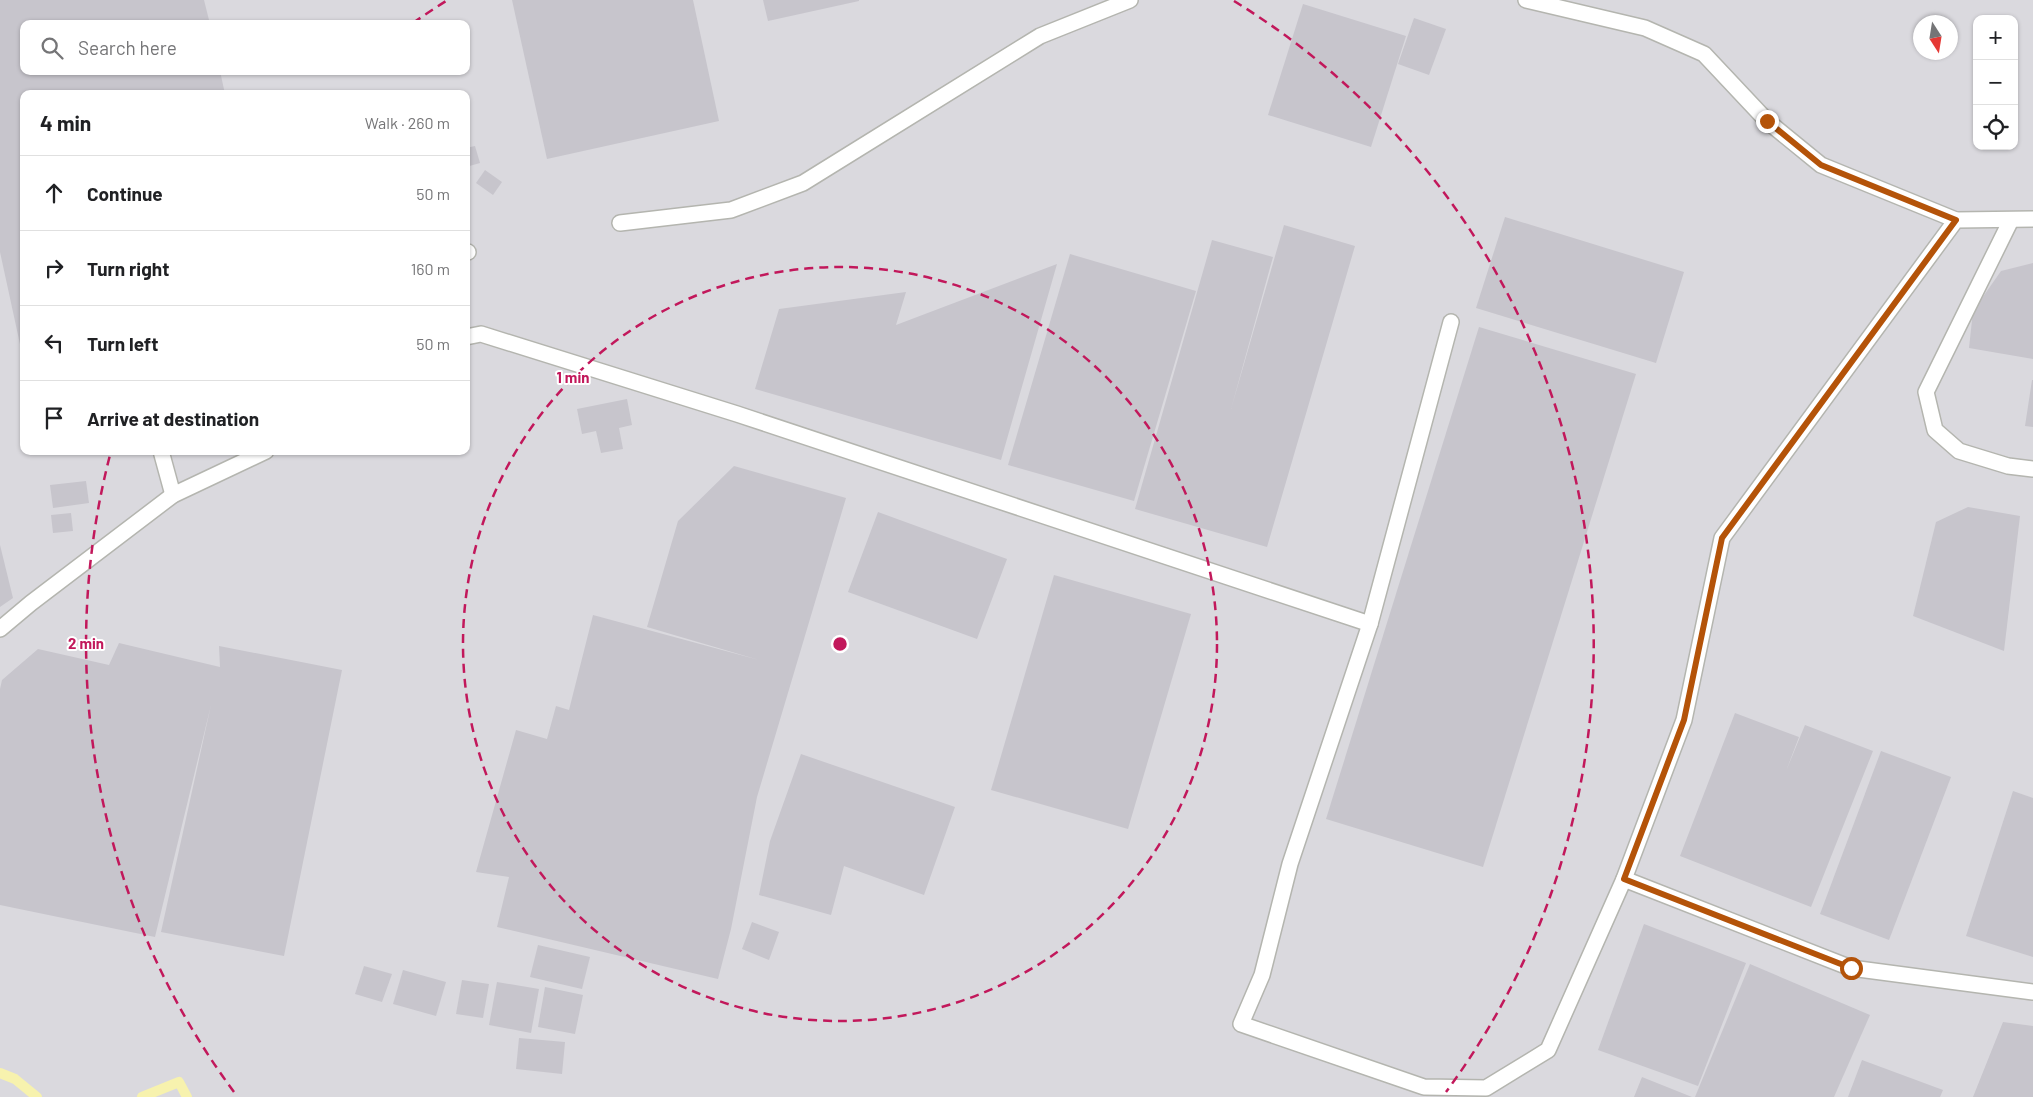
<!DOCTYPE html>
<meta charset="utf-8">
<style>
:root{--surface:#fff;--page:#f6f6f6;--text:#202124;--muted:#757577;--line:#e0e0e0}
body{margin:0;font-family:Barlow,sans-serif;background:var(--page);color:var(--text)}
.controls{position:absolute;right:15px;top:15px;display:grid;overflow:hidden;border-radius:10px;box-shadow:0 1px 4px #0004}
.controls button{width:45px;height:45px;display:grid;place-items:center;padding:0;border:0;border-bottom:1px solid var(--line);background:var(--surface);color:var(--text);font:25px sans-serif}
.compass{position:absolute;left:1913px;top:15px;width:45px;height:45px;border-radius:50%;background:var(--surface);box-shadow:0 1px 4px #0004;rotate:168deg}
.stop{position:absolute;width:15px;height:15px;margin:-11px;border:4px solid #b45309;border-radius:50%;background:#fff}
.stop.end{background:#b45309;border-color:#fff;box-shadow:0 1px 5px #0008}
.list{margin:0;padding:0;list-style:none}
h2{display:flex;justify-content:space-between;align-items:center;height:65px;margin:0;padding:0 20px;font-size:21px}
h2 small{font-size:16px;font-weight:400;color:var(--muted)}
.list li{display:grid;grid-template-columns:32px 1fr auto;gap:15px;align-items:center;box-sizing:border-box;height:75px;padding:0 20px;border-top:1px solid var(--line)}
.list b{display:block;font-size:19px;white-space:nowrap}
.list em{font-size:16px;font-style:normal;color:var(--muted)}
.icon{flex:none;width:28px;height:28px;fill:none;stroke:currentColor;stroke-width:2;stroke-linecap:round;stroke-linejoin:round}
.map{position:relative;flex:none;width:2033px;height:1097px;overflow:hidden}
.search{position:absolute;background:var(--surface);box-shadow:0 1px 4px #0004;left:20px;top:20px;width:450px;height:55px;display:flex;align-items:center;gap:12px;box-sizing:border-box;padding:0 18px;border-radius:10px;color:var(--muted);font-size:19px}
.panel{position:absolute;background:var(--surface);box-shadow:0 1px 4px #0004;left:20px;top:90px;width:450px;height:365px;border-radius:10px}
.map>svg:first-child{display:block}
.industrial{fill:#dad9de;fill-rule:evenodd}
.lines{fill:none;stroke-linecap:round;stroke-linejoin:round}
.stream{stroke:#f7f2ae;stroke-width:10}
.building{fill:#c7c5cc}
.service-casing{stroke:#b4b5af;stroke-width:18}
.service{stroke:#fff;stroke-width:15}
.route{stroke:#b45309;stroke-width:6}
.ring{fill:none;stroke:#c2185b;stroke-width:2.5;stroke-dasharray:9 6}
.centre{fill:#c2185b;stroke:#fff;stroke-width:2.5}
.ring-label{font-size:15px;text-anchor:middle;font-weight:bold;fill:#c2185b;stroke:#fff;stroke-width:4;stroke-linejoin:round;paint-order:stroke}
</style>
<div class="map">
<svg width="2033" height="1097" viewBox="0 0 2033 1097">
<rect width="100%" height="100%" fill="#e9e7ef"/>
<!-- industrial -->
<path class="industrial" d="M0 0H2033V1097H0ZM1977 19H2014V146H1977ZM1920 22H1950V52H1920ZM24 24H466V71H24ZM24 94H466V451H24Z"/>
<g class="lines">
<!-- stream -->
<g class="stream">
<path d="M0 1073 15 1079 37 1097"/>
<path d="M142 1097 179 1082 187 1097"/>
</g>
</g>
<!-- building -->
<g class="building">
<path d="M0 0H204L210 24H24V71H220L225 94H24L23 358 0 252Z"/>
<path d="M512 0H693L719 121 547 159Z"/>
<path d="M763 0H859V1L768 21Z"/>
<path d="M1303 4 1406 36 1371 147 1268 115Z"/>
<path d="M1414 18 1446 29 1429 75 1398 64Z"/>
<path d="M475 146 480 163 466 167V148Z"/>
<path d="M485 170 502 182 493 195 476 183Z"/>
<path d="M1505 217 1684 272 1656 363 1476 308Z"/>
<path d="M1284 225 1355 246 1267 547 1135 509 1212 240 1273 257 1231 409Z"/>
<path d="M1070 254 1196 291 1134 501 1008 465Z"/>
<path d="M2033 263V359L1969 348 1973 311 2001 271Z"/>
<path d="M1057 264 1001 460 755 389 779 309 906 292 896 325Z"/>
<path d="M1479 327 1636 374 1483 867 1326 819Z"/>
<path d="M2032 380H2033V427L2025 426Z"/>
<path d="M627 399 632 425 619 428 623 449 601 453 596 431 582 434 577 409Z"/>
<path d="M734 466 846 498 757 797 731 929 718 979 497 927 509 877 476 872 516 730 547 739 556 706 569 710 593 615 759 660 647 627 678 521Z"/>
<path d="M86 481 89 503 53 508 50 485Z"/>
<path d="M1968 507 2020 516 2004 651 1913 616 1936 522Z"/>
<path d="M878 512 1007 559 977 639 848 592Z"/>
<path d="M71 513 73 531 53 533 51 515Z"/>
<path d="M0 545 13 598 0 607Z"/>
<path d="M1054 575 1191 614 1128 829 991 790Z"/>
<path d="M119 643 220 667 219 646 342 670 284 956 161 932 211 705 155 937 0 905V689L2 680 38 649 109 665Z"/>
<path d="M1735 713 1799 737 1786 771 1805 725 1873 751 1811 907 1680 856Z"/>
<path d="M1881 751 1951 777 1889 940 1820 914Z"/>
<path d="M801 754 955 807 924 895 844 866 831 915 759 895 770 841Z"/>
<path d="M2013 791 2033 798V957L1966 936Z"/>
<path d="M752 922 779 932 769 960 742 949Z"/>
<path d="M1644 924 1746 963 1698 1086 1598 1050Z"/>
<path d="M538 945 590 957 582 989 530 977Z"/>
<path d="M1750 964 1870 1015 1834 1097H1695Z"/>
<path d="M364 966 392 974 382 1002 355 994Z"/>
<path d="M403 970 446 982 436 1016 393 1004Z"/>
<path d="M462 980 489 984 483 1018 456 1014Z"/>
<path d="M497 982 539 989 531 1033 489 1025Z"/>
<path d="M545 987 583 995 575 1034 538 1027Z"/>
<path d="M2003 1022 2033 1026V1097H1973Z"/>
<path d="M519 1038 565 1042 562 1074 516 1069Z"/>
<path d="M1862 1060 1943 1090 1940 1097H1848Z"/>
<path d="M1642 1077 1692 1097H1634Z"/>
</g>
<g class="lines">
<!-- service casing -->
<g class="service-casing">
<g id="service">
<path d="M1526 0 1645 28 1704 54 1767 121 1821 165 1956 220"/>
<path d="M2011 220 1926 392 1935 430 1959 451 2008 466 2033 469"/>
<path d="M620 223 731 210 803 183 1040 36 1130 0"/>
<path d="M466 252H468"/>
<path d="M1451 322 1370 624 1290 864 1262 975 1241 1024 1424 1087 1486 1088 1548 1050 1624 879 1684 720 1722 538 1956 220 2033 219"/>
<path d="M466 337 481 334 737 414 1370 624"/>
<path d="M161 451 173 495"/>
<path d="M0 629 31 603 173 495 266 451"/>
<path d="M1624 879 1851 968 2033 992"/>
</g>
</g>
<!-- service -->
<use href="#service" class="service"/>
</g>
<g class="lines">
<!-- route -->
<path class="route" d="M1767 121 1821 165 1956 220 1722 538 1684 720 1624 879 1851 968"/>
</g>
<!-- distance rings -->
<g class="ring">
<circle cx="840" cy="644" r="377"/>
<path d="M234 1092A754 754 0 0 1 110 455M413 23A754 754 0 0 1 446 1M1234 1A754 754 0 0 1 1446 1092"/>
</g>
<circle cx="840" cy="644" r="8" class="centre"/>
<g class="ring-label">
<text x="573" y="383">1 min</text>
<text x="86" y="649">2 min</text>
</g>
</svg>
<div class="controls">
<button>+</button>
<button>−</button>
<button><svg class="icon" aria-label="locate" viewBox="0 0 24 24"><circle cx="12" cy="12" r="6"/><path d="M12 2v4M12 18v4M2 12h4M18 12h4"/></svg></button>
</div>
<svg class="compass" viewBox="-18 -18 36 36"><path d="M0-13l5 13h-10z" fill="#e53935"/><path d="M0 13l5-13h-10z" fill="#757577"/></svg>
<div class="stop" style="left:1851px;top:968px"></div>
<div class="stop end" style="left:1767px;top:121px"></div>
<div class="search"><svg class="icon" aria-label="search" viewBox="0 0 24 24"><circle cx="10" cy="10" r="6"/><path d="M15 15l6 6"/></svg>Search here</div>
<section class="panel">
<h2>4 min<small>Walk · 260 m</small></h2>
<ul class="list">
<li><svg class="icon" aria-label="ahead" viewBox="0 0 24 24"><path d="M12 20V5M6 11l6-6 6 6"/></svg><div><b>Continue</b></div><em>50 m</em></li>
<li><svg class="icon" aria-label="right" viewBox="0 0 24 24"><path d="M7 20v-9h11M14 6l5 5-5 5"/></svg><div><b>Turn right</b></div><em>160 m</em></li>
<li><svg class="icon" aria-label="left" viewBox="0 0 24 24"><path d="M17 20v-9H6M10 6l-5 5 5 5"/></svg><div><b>Turn left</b></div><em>50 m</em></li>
<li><svg class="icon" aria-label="arrive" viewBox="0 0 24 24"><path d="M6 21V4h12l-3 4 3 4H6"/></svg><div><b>Arrive at destination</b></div></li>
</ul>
</section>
</div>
